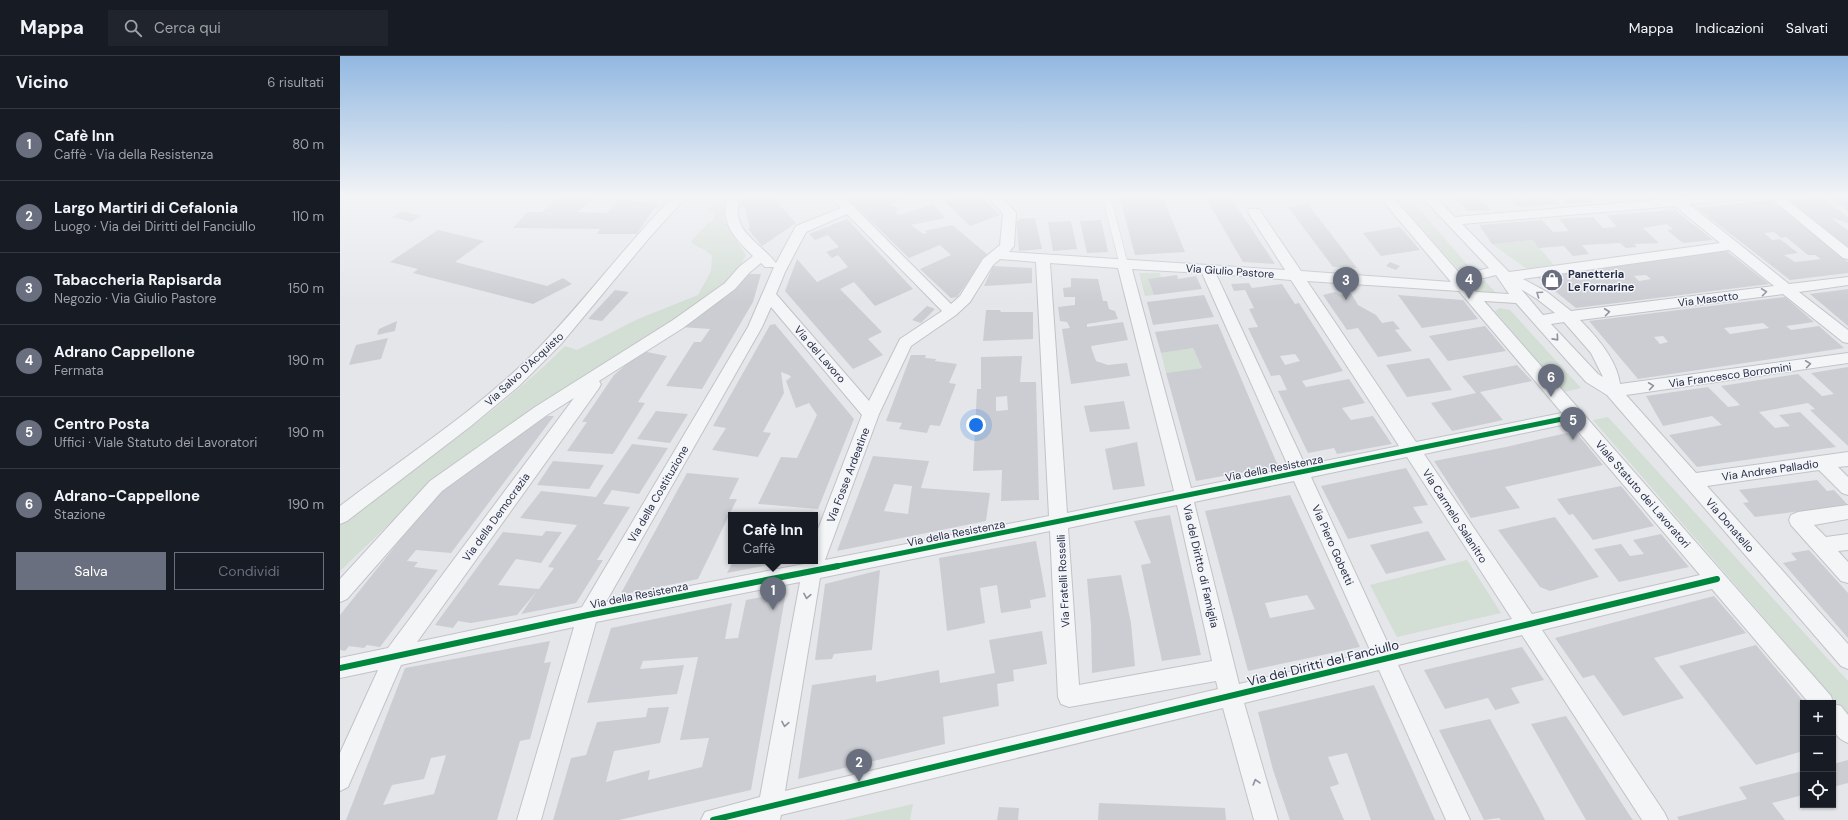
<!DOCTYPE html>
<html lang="it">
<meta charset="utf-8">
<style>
:root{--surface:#171b24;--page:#20242c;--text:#f1f3f6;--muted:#9ea1a6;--line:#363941;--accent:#6a6f7f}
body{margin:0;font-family:"DM Sans",sans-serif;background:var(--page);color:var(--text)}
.controls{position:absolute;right:12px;bottom:12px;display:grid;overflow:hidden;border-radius:0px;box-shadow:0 1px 3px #0004}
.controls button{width:36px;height:36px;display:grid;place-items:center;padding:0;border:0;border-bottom:1px solid var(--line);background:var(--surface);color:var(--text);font:20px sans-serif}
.you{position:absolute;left:636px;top:369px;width:14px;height:14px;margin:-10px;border:3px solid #fff;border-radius:50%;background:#1a73e8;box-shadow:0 0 0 6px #1a73e833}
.badge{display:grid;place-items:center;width:26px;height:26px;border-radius:50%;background:var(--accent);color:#fff;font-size:13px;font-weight:700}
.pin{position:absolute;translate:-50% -33px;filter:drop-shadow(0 1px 2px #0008)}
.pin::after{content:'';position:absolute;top:21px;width:14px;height:12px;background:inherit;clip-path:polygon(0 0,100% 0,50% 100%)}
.popup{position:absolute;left:388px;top:456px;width:90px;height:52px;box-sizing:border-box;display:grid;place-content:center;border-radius:0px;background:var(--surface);filter:drop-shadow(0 1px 3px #0005);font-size:13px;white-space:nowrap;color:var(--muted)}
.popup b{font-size:15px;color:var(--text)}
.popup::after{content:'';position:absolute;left:50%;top:100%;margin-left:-8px;border:8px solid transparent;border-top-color:var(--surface)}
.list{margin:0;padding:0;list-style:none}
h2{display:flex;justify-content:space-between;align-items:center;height:52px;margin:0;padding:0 16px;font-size:17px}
h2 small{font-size:13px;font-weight:400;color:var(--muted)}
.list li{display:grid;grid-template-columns:26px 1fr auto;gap:12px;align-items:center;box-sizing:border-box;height:72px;padding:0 16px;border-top:1px solid var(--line)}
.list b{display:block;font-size:15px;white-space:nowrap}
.list p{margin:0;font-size:13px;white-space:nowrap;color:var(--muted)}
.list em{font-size:13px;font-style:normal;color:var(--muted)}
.actions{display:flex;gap:8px;padding:12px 16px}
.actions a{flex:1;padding:9px 0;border:1px solid var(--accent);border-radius:0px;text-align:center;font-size:14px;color:var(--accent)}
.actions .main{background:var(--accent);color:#fff}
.icon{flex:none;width:22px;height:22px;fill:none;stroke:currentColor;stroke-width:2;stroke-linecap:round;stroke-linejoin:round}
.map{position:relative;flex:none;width:1508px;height:764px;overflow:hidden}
header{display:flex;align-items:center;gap:24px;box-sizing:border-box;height:56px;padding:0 20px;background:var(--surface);border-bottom:1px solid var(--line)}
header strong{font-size:19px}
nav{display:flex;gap:22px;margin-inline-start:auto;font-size:14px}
.search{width:280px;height:36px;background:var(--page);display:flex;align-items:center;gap:10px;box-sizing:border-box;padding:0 14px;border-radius:0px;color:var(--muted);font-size:15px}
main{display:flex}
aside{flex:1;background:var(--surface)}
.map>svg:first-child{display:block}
.green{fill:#d3ded5}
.building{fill:#cccdd2;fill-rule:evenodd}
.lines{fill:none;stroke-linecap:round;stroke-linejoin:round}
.service-casing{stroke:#c2c3c8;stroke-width:9}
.minor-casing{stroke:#c2c3c8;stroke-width:2}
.service{stroke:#f4f5f7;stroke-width:8}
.minor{fill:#f4f5f7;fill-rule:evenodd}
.cycleway-far1-casing{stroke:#f3f5f9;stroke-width:8}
.cycleway-casing{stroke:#f3f5f9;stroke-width:9}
.cycleway-far1{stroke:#00873e;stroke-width:5}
.cycleway{stroke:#00873e;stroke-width:6}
.oneway{stroke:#8e929e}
.labels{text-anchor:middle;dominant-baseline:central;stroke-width:3;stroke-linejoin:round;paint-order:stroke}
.street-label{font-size:11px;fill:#282f46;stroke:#f3f5f9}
.poi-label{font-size:11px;font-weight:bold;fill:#282f46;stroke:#f3f5f9;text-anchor:start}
.near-street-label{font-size:13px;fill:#282f46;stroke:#f3f5f9}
</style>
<header>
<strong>Mappa</strong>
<div class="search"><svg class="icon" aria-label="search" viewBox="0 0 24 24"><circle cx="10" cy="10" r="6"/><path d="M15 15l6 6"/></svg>Cerca qui</div>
<nav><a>Mappa</a><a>Indicazioni</a><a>Salvati</a></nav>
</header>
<main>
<aside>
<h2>Vicino<small>6 risultati</small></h2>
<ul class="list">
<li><span class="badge">1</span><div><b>Cafè Inn</b><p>Caffè · Via della Resistenza</p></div><em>80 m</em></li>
<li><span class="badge">2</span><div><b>Largo Martiri di Cefalonia</b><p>Luogo · Via dei Diritti del Fanciullo</p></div><em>110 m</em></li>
<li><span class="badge">3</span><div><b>Tabaccheria Rapisarda</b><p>Negozio · Via Giulio Pastore</p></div><em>150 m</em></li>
<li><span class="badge">4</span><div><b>Adrano Cappellone</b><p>Fermata</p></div><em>190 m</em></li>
<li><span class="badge">5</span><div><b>Centro Posta</b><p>Uffici · Viale Statuto dei Lavoratori</p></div><em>190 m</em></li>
<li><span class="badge">6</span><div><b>Adrano-Cappellone</b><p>Stazione</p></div><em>190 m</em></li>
</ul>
<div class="actions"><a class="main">Salva</a><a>Condividi</a></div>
</aside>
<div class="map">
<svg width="1508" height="764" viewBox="0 0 1508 764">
<rect width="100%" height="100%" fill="#e5e6ea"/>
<!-- green -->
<g class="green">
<path d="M380 139H389L386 145 383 164 406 199 397 216 384 229 70 448 0 515V469C76 410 157 358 225 290L237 294 298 263 358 239 371 215 372 200C366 193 357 192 351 186 356 177 367 170 374 162V156H367Z"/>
<path d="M1052 139H1067L1132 214 1118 213Z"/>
<path d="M1193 184 1214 209 1187 213 1152 188Z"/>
<path d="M799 217H820L821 222 808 223 814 239 805 240Z"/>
<path d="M1144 224 1156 237H1138L1132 230 1133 226Z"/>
<path d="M1160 252 1170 254 1241 332 1224 336 1155 255Z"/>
<path d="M853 292 862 312 826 317 821 297Z"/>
<path d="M1268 361 1508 625V659L1253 364Z"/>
<path d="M1127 504 1161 557 1057 581 1030 529Z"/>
<path d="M573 748 570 764H504Z"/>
</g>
<!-- building -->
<g class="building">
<path d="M239 139H258L237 156 267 157 280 143 319 148 310 158 297 178H257L260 173 173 172 187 156H202L219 140 236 142Z"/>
<path d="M403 139H431L456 167 422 190 408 173 410 172 404 150 399 152Z"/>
<path d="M504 139H575L550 148 560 154 555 156 559 159 593 148 605 162 571 169 583 178 587 177 585 175 612 169 647 198 617 241 611 242 580 213 611 199 600 189 569 202Z"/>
<path d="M621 139H639L660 159 630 170 604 145Z"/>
<path d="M779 139H822L845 196 795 199Z"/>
<path d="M864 139H889L935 208 903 206Z"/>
<path d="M1114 139H1138L1150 154 1127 155Z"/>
<path d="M1167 139H1212L1220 148 1178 151Z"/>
<path d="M1219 139H1247L1253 146 1227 148Z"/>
<path d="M1277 139H1317L1319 141 1283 143Z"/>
<path d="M1508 139V155L1488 140 1497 139Z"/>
<path d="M1481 141 1508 161V167L1490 161 1506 173H1508V193L1446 144Z"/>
<path d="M1431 144 1508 206V217L1450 224 1357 152ZM1434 176 1441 182 1446 181 1468 199H1475L1481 203 1455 206 1444 199 1458 197 1440 183 1432 184 1424 177Z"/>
<path d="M968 148 1017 212 993 211 948 151Z"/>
<path d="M1335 154 1373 184 1343 187 1327 174 1333 173 1327 168 1303 172 1319 187 1294 188 1297 191 1286 192 1280 187 1242 189 1249 198 1233 200 1224 190 1199 192 1193 184 1152 188 1139 169 1202 164 1213 176 1229 175 1219 163 1253 161 1263 172 1277 171 1267 159Z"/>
<path d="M62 155 81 160 71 166 52 161Z"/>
<path d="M695 162 702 193 679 195 676 166 680 163Z"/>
<path d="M507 163 573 233 535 250 514 226 500 233 542 276 528 283 543 299 513 313 445 235 457 203 477 226 508 211 498 199 492 202 486 196 499 191 488 179 475 184 469 178Z"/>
<path d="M761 164 768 196 747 197 740 165Z"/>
<path d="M731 165 737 193 713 195 708 166Z"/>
<path d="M1060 171 1080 194 1041 200 1023 177Z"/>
<path d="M98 174 144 185 115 206 207 230 223 222 232 228 193 248 73 217 78 213 50 206Z"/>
<path d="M1384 193 1429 228 1236 252 1195 219ZM1306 219 1311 223 1299 225 1294 220Z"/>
<path d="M1050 206 1060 210 1056 214 1046 210Z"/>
<path d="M653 210 692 212V227L644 230Z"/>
<path d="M408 218H421L413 246 362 333 326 330 354 286H361L370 273 340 271 375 245 379 246Z"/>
<path d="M837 219 838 223 856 220 862 233 814 239 808 223Z"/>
<path d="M731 222 758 223 763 245H767L769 253 775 255 778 263 747 268V271L783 266 788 284 751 290 752 294 756 305 768 309 787 307 790 320 731 328 722 273 730 272 727 266 720 265 718 251 735 249V241H724L723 232 731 231Z"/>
<path d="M909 227 912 232 942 228 955 248 959 247 1003 315 962 325 966 331 1009 323 1025 347 1002 352 1011 364 1033 360 1052 388 997 398 994 392 968 397 938 335 947 334 940 319 931 320 908 272 918 271 909 253 914 252 905 234 894 235 891 228ZM955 298 960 305 945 309 940 300Z"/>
<path d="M1508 233V270L1470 238Z"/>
<path d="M275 234 289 236 262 265 248 263Z"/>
<path d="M995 236 1002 239 1011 237 1018 249 1036 259 1042 267 1053 265 1060 273 1055 274 1072 295 1038 301 1018 272 1007 274 983 239Z"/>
<path d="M864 239 874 261 813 269 807 246Z"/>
<path d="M1058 239 1123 244 1138 263 1082 272Z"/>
<path d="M1445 241 1474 266 1446 270 1451 274 1479 270 1504 292 1298 323 1249 265ZM1423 267 1429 272 1390 278 1384 272ZM1323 280 1328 286 1320 288 1314 281Z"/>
<path d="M587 250 595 253 581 267 572 264Z"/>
<path d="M646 254H660L661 256H693V283L643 285Z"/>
<path d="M57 265 55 275 37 279 39 273Z"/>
<path d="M435 268 514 363 478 453 418 448 441 401 457 402 477 359 469 347 456 352 446 325 451 321 449 319 441 316 444 337 423 376 431 377 418 401 372 394 386 372 373 370 430 269Z"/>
<path d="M878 268 938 410 856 425 826 317 862 312 853 292 821 297 815 276Z"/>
<path d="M1145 270 1166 295 1108 305 1089 280Z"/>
<path d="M48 282 41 303 9 309 16 289Z"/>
<path d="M302 295 327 300 298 346 305 347 273 398 227 395 247 366H242L274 319Z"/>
<path d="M571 299H586L585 302 596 303 595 305 617 308 609 327 616 328 600 370 590 369 587 377 559 373 562 367 546 365Z"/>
<path d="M682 300 680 326H696L699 444 661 445 662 414 633 415 637 333H641V301ZM667 340 668 354 656 355V341Z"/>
<path d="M1089 302 1112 334 1067 341 1046 309Z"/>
<path d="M1177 309 1192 325 1140 336 1163 364 1112 375 1091 347 1136 337 1122 320Z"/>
<path d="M1508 311V390L1470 354 1475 353 1468 347 1419 356 1435 372 1450 370 1439 359 1460 356 1496 391 1357 411 1329 379 1382 369 1372 360 1323 370 1306 340 1368 331 1388 351 1395 350 1400 349 1381 330 1458 318 1482 340 1494 338 1471 317Z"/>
<path d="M784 345 790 373 750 376 744 350Z"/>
<path d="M316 355 348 358 330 387 297 383Z"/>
<path d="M207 360H214L111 497 76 494 67 505 78 506 74 511 98 514 40 591 27 589 24 592 9 590 5 595 0 594V559L100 434Z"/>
<path d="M1235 375 1263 409 1165 431 1180 452 1131 462 1094 405 1166 391Z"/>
<path d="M797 386 805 430 773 434 765 393Z"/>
<path d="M292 388 328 392 299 438 272 434 263 448 290 451 257 504H263L236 547 181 558 197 535 177 559 131 567 118 565 113 572 95 569 163 476 202 480 206 475 222 476 201 507 176 503 158 529 199 533 214 512 208 511 237 469 180 462 201 435 256 441Z"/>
<path d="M533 400 589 405 581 432 650 437 646 465 497 495ZM554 428 572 430 568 458 544 455Z"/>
<path d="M213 405 264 409 249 433 197 429Z"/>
<path d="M1066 412 1088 449 1073 451 1083 467 1008 483 981 430Z"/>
<path d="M347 417 399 422 389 443H397L358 523 280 539Z"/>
<path d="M1477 424 1487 435 1494 434 1508 449 1415 461 1403 447 1409 446 1399 434Z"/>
<path d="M1281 430 1314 470 1253 484 1233 458 1229 459 1217 443Z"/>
<path d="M950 439 1020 591 908 615 865 455ZM967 539 975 553 930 562 925 547Z"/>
<path d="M830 459 861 599 822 605 801 509 811 507 794 465Z"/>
<path d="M1215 461 1259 521 1210 535 1200 531 1158 474Z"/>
<path d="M1088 475 1106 504 1046 518 1030 489Z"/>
<path d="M1321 478 1349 511 1279 526 1254 493 1281 488 1290 500 1304 498 1293 484Z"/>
<path d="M696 485 706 541 690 544 691 552 661 557 657 529 640 532 645 567 607 575 599 502Z"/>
<path d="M1469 494 1508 537V582L1443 507 1457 504 1451 497Z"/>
<path d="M393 505H443L444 506 387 517Z"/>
<path d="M540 514 532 594 494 598 492 603 475 604 485 528Z"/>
<path d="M781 519 791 567 795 610 752 617 751 569 747 523Z"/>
<path d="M446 536 411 734 279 764H213L231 702 246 699 257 666 306 661 308 652 329 651 320 687 274 695 266 726 310 714 308 724 362 711 369 682 340 684 358 601 303 605 300 613 344 609 337 638 247 647 271 572 392 547 385 583 398 582 406 544Z"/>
<path d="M1374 540 1406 577 1314 602 1344 642 1283 660 1254 619 1243 622 1215 582Z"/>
<path d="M702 575 707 608 673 614 674 625 657 628 659 650 603 661 605 688 458 723 472 629 536 619V626L599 614 600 627 655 617 649 584Z"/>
<path d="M210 585 204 607 211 606 190 683 180 685 157 764H6L65 612ZM106 699 94 738 43 749 52 729 84 723 91 702Z"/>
<path d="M1416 589 1465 647H1463V695L1416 709 1339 610Z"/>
<path d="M1182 591 1204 624 1171 632 1180 647 1155 654 1148 642 1105 653 1084 614Z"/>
<path d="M1034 629 1095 764H1031L1007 697 988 701 999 728 990 731 1004 764H950L933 714 918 656Z"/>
<path d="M1226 660 1290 760 1293 764H1246L1191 668Z"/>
<path d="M1150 663 1199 752 1205 764H1161L1159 762 1144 764 1099 674Z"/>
<path d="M1508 704V727L1493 731V708Z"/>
<path d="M1463 715V739L1432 747 1445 764H1339L1337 761 1407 743 1399 731Z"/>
<path d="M759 747 885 752 886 764H758Z"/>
<path d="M659 751 679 752 678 764H657Z"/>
</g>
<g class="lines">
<!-- service casing -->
<g class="service-casing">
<path id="service" d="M766 139 784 209"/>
</g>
<!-- minor casing -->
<g class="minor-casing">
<g id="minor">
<path d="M335 139H348L309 182 221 288 179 330 131 370 7 465 0 468V450C64 401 133 357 191 300 242 249 284 190 335 139Z"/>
<path d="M388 139H400C389 175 417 183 436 207L456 170 501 152 489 139H502L611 248 620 240 643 203 660 189 663 158 647 139H660L676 157 674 190 669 196 945 214 908 156 909 153H919L961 215 1111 226 1038 139H1051L1121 219 1149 212 1080 139H1093L1115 161 1327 143 1330 139H1336L1340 141 1368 139H1419L1417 142 1413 143 1349 148 1449 228 1508 221V229L1459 236 1508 274V287L1503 286 1443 238 1240 264C1257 281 1277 304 1280 328L1508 297V307L1286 339 1356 417 1508 396V410L1498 411 1508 421V439L1502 437 1479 414 1367 430 1508 588V613L1501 610 1267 339 1246 326 1176 247 1144 245 1491 640 1494 648 1501 650 1508 659V687C1488 679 1493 665 1493 647H1469L1372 533 1202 574 1324 756 1328 764H1302L1182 579 1058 609 1130 764H1106L1039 614 904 647 938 764H914L883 652 441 759 440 764H361L365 756 420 741 460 526 256 566 201 764H177L234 571 61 609 8 731 0 735V697L38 614 0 622V602L48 592 234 342 207 359 102 435 7 543 0 546V523L90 425 195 351 333 264 385 227 399 211 413 200C394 182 379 166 388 139ZM1335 150 1380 187 1169 216 1122 168ZM507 158 602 255 560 283 529 345 436 238 445 216 466 176ZM1389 194 1434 230 1231 255 1207 236 1183 223ZM660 203 696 206 709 460 485 504 539 358 571 290 616 259 630 246 653 209ZM421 207 425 211H434L408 271 242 551 77 586 259 332 261 328 259 325 343 272 395 233 409 217ZM710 207 778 212 834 435 727 457ZM792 213 862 217 949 412 851 432ZM876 218 951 224 1059 390 965 409ZM1156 219 1169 238 1136 236 1127 226ZM967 225 1119 235 1222 357 1076 386ZM1181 233 1197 243 1215 257 1203 259ZM431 251 522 359 475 481V505H466L464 508 266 546 422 271ZM1224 266 1251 297 1263 321 1258 318 1211 268ZM1231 367 1360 519 1192 558 1084 398ZM1067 401 1172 563 1050 592 971 421ZM954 425 1031 596 899 628 854 446ZM837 449 872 605 739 629 728 472ZM710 475 718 641 721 648 729 651 876 625 878 633 445 735 480 522Z"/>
<path d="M579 139H604C598 147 584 147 579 139Z"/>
<path d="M1427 139H1441L1508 192V203L1503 202Z"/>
<path d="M1508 449V463L1474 469 1486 481 1508 478V494L1498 495 1508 506V527L1501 525 1451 469 1449 464 1451 459 1458 456Z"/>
</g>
</g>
<!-- service -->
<use href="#service" class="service"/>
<!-- minor -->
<use href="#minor" class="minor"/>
<!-- cycleway-far1 casing -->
<g class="cycleway-far1-casing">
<path id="cycleway-far1" d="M493 511 1237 360"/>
</g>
<!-- cycleway casing -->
<g class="cycleway-casing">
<g id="cycleway">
<path d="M0 612 248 559 498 510"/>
<path d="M373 764 1377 523"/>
</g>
</g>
<!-- cycleway-far1 -->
<use href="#cycleway-far1" class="cycleway-far1"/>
<!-- cycleway -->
<use href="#cycleway" class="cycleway"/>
</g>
<!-- one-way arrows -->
<defs><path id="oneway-chevron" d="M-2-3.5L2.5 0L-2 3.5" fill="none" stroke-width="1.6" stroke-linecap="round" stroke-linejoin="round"/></defs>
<g class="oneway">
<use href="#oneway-chevron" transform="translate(1424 236) rotate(-7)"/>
<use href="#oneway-chevron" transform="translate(1199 238) rotate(-145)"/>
<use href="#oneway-chevron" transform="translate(1267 256) rotate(-7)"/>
<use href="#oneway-chevron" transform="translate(1216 282) rotate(48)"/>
<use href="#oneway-chevron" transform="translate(1468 308) rotate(-8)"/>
<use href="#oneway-chevron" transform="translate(1311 330) rotate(-8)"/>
<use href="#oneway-chevron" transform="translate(467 540) rotate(100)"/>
<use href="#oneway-chevron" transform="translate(445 668) rotate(100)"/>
<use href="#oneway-chevron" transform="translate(916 726) rotate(-106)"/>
</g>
<!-- sky -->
<linearGradient id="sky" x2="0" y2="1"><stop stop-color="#92b8e1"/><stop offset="0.57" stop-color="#f3f4f6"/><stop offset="1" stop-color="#f3f4f6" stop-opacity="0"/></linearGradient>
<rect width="1508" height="246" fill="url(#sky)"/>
<!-- icons -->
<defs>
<g id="shop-disc" transform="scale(1.15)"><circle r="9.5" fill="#6a6f7f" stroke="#f3f5f9"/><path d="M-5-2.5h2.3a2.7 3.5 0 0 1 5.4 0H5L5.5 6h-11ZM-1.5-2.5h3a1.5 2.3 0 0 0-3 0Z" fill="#fff"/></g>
</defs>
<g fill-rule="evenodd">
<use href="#shop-disc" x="1212" y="224"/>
</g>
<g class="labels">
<!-- street labels -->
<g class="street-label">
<text transform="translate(890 215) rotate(4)">Via Giulio Pastore</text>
<text transform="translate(1368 243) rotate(-7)">Via Masotto</text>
<text transform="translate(480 298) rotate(49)">Via del Lavoro</text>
<text transform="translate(184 313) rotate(-43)">Via Salvo D'Acquisto</text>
<text transform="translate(1390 319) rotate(-8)">Via Francesco Borromini</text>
<text transform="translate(934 412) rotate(-11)">Via della Resistenza</text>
<text transform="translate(1430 414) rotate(-8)">Via Andrea Palladio</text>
<text transform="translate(508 419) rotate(-69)">Via Fosse Ardeatine</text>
<text transform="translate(318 438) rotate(-60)">Via della Costituzione</text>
<text transform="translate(1303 438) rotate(49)">Viale Statuto dei Lavoratori</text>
<text transform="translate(1115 460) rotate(57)">Via Carmelo Salanitro</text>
<text transform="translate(156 461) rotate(-54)">Via della Democrazia</text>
<text transform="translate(1390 469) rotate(49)">Via Donatello</text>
<text transform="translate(616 477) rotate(-11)">Via della Resistenza</text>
<text transform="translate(993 489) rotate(66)">Via Piero Gobetti</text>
<text transform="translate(861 510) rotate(77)">Via del Diritto di Famiglia</text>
<text transform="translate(723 525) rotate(-93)">Via Fratelli Rosselli</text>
<text transform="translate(299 539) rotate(-11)">Via della Resistenza</text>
</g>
<!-- poi labels -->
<g class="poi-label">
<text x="1228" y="218">Panetteria<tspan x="1228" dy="13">Le Fornarine</tspan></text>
</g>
<!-- near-street labels -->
<g class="near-street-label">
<text transform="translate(983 607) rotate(-14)">Via dei Diritti del Fanciullo</text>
</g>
</g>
</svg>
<div class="controls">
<button>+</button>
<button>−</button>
<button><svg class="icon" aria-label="locate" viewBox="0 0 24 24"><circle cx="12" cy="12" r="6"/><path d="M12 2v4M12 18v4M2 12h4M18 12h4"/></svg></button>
</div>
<div class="you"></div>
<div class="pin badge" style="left:433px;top:554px">1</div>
<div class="popup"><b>Cafè Inn</b>Caffè</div>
<div class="pin badge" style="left:519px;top:726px">2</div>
<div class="pin badge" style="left:1006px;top:244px">3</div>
<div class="pin badge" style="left:1129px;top:243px">4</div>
<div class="pin badge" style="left:1233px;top:384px">5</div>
<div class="pin badge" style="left:1211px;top:341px">6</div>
</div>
</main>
